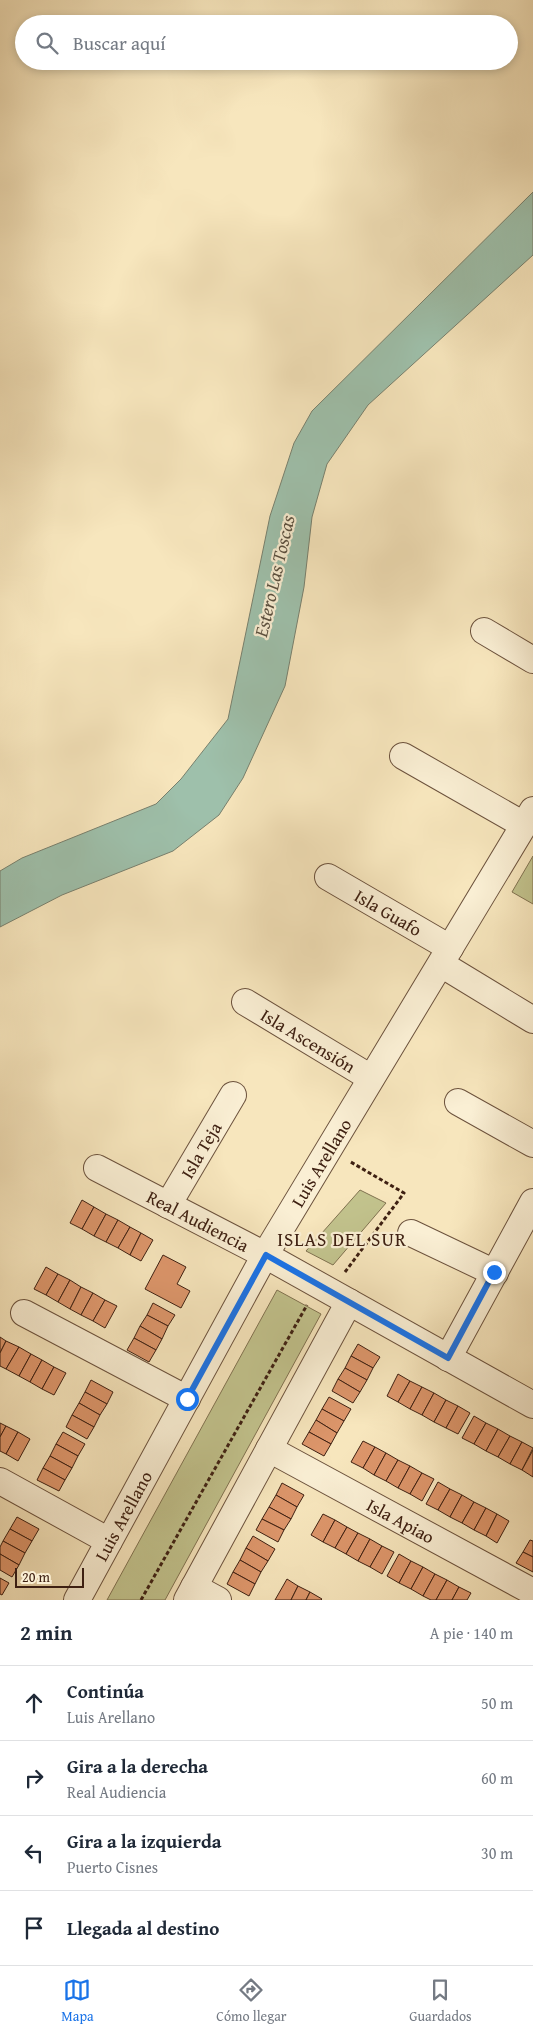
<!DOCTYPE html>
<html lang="es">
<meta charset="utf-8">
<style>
:root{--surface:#fff;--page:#f6f6f7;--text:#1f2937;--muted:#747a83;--line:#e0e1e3;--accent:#1a73e8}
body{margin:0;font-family:"Gentium Book Plus",serif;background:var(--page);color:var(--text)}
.scale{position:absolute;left:15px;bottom:12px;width:69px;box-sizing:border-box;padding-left:5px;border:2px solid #3e2012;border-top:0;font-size:14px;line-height:18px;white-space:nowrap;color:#3e2012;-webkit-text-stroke:4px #faefd4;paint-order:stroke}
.stop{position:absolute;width:15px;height:15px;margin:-11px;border:4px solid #1a73e8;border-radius:50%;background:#fff}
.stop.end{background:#1a73e8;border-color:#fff;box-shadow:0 1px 5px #0008}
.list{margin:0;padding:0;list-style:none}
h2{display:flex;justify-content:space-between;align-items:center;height:65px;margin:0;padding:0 20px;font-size:21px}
h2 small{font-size:16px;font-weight:400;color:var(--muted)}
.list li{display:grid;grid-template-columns:32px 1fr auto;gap:15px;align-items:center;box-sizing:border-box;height:75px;padding:0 20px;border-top:1px solid var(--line)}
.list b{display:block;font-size:19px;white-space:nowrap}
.list p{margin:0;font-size:16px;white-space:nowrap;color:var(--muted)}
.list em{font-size:16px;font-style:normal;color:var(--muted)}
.icon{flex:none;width:28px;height:28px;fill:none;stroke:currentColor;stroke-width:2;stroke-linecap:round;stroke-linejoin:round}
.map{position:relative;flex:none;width:533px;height:1600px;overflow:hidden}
.search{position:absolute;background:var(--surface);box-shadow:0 2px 8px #0003;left:15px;right:15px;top:15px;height:55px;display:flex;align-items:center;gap:12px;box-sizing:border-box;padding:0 18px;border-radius:28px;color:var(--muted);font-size:19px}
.sheet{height:365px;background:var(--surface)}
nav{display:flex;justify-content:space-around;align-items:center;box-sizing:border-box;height:70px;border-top:1px solid var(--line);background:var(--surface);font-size:14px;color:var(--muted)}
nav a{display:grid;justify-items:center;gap:2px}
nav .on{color:var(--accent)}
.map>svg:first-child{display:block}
.green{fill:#c2c38d;stroke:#807250}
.water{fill:#9ec0ab;stroke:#78806e}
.building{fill:#dd966b;stroke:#3e2012}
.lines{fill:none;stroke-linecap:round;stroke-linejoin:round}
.minor-casing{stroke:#6c523d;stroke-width:28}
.path{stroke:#3e2012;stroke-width:3;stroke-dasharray:4 2.5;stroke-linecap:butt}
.minor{stroke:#faefd4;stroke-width:26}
.route{stroke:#1a73e8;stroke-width:6}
.labels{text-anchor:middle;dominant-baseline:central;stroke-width:4.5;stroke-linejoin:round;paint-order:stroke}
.street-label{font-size:18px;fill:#3e2012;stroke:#faefd4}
.water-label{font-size:19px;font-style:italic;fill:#5b5040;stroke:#faefd4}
.neighbourhood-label{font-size:19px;letter-spacing:1px;fill:#3e2012;stroke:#faefd4}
</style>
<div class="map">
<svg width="533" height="1600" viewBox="0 0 533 1600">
<rect width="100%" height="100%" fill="#f7e6bd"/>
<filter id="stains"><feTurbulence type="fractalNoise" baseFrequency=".004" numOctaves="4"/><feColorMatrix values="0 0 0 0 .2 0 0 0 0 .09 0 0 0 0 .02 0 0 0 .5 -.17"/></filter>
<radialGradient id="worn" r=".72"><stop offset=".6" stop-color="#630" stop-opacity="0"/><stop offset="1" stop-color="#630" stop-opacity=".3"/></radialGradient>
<!-- green -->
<g class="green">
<path d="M533 856V904L512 892Z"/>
<path d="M360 1190 386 1203 333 1265 306 1251Z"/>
<path d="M277 1290 321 1314 165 1600H107Z"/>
</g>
<!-- water -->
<path class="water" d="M533 192V255L368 405 327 464 312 517 304 587 285 686 243 778 219 815 173 851 62 895 0 927V871L22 858 156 804 181 779 228 719 270 516 294 443 312 411Z"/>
<!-- building -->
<g class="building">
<path d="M82 1200 94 1207 82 1229 70 1223Z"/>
<path d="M94 1207 106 1214 94 1236 82 1229Z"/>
<path d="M106 1214 118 1220 106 1242 94 1236Z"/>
<path d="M118 1220 130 1227 118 1248 106 1242Z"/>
<path d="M130 1227 141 1233 130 1255 118 1248Z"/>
<path d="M141 1233 153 1240 141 1261 130 1255Z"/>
<path d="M163 1255 186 1267 177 1284 190 1291 181 1308 145 1289Z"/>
<path d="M46 1267 58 1274 46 1295 34 1289Z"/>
<path d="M58 1274 70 1280 58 1302 46 1295Z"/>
<path d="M70 1280 81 1287 70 1309 58 1302Z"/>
<path d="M81 1287 93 1293 81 1315 70 1309Z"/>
<path d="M93 1293 105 1300 93 1321 81 1315Z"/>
<path d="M105 1300 117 1306 105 1328 93 1321Z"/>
<path d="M153 1303 175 1315 168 1326 147 1315Z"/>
<path d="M147 1315 168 1326 162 1339 140 1326Z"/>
<path d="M140 1326 162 1339 156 1350 134 1338Z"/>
<path d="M0 1337 6 1341 0 1353Z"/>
<path d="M134 1338 156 1350 149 1362 127 1350Z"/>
<path d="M6 1341 19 1347 6 1369 0 1366V1353Z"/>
<path d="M358 1344 380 1357 373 1368 351 1356Z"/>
<path d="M19 1347 31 1354 19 1376 6 1369Z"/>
<path d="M31 1354 42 1360 30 1382 19 1376Z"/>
<path d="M351 1356 373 1368 367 1380 345 1368Z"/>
<path d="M42 1360 54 1367 42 1389 30 1382Z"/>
<path d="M54 1367 66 1373 54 1395 42 1389Z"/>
<path d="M345 1368 367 1380 360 1392 338 1379Z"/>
<path d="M398 1374 410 1381 398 1402 387 1396Z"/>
<path d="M338 1379 360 1392 353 1403 332 1391Z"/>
<path d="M91 1380 113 1392 107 1404 85 1392Z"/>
<path d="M410 1381 422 1387 410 1409 398 1402Z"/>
<path d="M422 1387 434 1393 422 1415 410 1409Z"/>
<path d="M85 1392 107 1404 100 1415 79 1403Z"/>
<path d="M434 1393 446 1400 434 1422 422 1415Z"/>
<path d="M329 1397 351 1409 344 1421 322 1409Z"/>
<path d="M446 1400 458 1406 446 1428 434 1422Z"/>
<path d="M79 1403 100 1415 94 1427 72 1415Z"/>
<path d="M458 1406 470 1413 458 1434 446 1428Z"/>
<path d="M322 1409 344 1421 337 1433 316 1420Z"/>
<path d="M72 1415 94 1427 87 1439 66 1427Z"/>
<path d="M474 1416 486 1423 474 1444 462 1438Z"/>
<path d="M316 1420 337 1433 331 1444 309 1432Z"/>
<path d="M0 1423 6 1426 0 1437Z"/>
<path d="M486 1423 498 1429 486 1451 474 1444Z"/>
<path d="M6 1426 18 1432 6 1454 0 1451V1437Z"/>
<path d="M498 1429 510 1436 498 1457 486 1451Z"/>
<path d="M18 1432 30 1439 18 1461 6 1454Z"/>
<path d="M63 1432 85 1444 78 1456 56 1444Z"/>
<path d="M309 1432 331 1444 324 1456 302 1444Z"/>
<path d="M510 1436 522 1442 510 1464 498 1457Z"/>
<path d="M363 1441 375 1447 363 1468 351 1462Z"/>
<path d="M522 1442 533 1448 522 1470 510 1464Z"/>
<path d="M56 1444 78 1456 72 1468 50 1456Z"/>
<path d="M375 1447 386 1453 374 1475 363 1468Z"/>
<path d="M533 1450V1477L522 1470Z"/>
<path d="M386 1453 398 1460 386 1481 374 1475Z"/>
<path d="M50 1456 72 1468 65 1480 43 1468Z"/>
<path d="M398 1460 410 1466 398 1488 386 1481Z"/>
<path d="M410 1466 422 1473 410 1494 398 1488Z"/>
<path d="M43 1468 65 1480 59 1491 37 1480Z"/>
<path d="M422 1473 434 1479 422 1501 410 1494Z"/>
<path d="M438 1482 450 1489 438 1510 426 1504Z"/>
<path d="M282 1483 304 1495 297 1507 276 1495Z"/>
<path d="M450 1489 462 1495 450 1517 438 1510Z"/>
<path d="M276 1495 297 1507 291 1519 269 1507Z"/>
<path d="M462 1495 474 1502 462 1523 450 1517Z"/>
<path d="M474 1502 486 1508 474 1530 462 1523Z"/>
<path d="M269 1507 291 1519 284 1530 262 1519Z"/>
<path d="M486 1508 497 1514 486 1536 474 1530Z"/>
<path d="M323 1514 335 1520 323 1542 311 1535Z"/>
<path d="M497 1514 509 1521 497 1543 486 1536Z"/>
<path d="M17 1517 39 1529 32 1541 10 1529Z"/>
<path d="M262 1519 284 1530 278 1542 256 1530Z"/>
<path d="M335 1520 347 1527 335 1548 323 1542Z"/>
<path d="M347 1527 358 1533 346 1554 335 1548Z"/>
<path d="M10 1529 32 1541 25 1553 3 1541Z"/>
<path d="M358 1533 370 1539 358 1561 346 1554Z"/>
<path d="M253 1536 275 1549 268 1561 246 1548Z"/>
<path d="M370 1539 382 1546 370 1567 358 1561Z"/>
<path d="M530 1540 533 1541V1557L523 1552Z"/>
<path d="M3 1541 25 1553 19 1565 0 1554V1547Z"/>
<path d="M382 1546 394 1552 382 1574 370 1567Z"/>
<path d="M246 1548 268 1561 261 1572 240 1560Z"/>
<path d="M523 1552 533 1557V1572L516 1563Z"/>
<path d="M0 1554 19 1565 12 1577 0 1570Z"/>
<path d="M399 1554 411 1561 399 1583 387 1576Z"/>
<path d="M240 1560 261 1572 255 1584 233 1572Z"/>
<path d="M411 1561 423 1567 411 1589 399 1583Z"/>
<path d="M423 1567 435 1574 423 1596 411 1589Z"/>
<path d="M233 1572 255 1584 249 1596 227 1584Z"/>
<path d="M435 1574 447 1580 436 1600H431L423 1596Z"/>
<path d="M0 1578 9 1583 2 1595 0 1594Z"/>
<path d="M287 1579 298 1586 291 1600H275Z"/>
<path d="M447 1580 459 1587 452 1600H436Z"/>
<path d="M298 1586 310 1592 306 1600H291Z"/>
<path d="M459 1587 471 1593 467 1600H452Z"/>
<path d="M310 1592 322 1599 321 1600H306Z"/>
</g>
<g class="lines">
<!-- minor casing -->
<g class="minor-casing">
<g id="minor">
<path d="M484 631 533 660"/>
<path d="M403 756 524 825"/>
<path id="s1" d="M328 877 450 948"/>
<path d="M441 964 533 1020"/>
<path id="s2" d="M245 1002 371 1078"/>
<path d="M458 1102 533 1144"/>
<path id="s3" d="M97 1168 265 1255 533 1405"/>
<path id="s4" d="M168 1205 233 1095"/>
<path d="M411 1233 495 1273"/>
<path d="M24 1313 187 1399"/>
<path d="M448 1358 533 1202"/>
<path id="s5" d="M269 1449 533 1592"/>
<path d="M0 1481 109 1541"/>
<path d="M194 1587 218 1600"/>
<path id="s6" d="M77 1600 265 1255 533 810"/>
<path d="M187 1600 349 1302"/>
</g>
</g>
<!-- path -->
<g class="path">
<path d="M345 1272 404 1193 349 1161"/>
<path d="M141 1600 307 1305"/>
</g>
<!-- minor -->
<use href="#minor" class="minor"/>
</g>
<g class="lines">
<!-- route -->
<path class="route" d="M187 1399 266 1255 448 1358 494 1272"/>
</g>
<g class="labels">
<!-- street labels -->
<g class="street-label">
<text stroke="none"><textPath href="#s1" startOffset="70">Isla Guafo</textPath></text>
<text stroke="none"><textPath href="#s2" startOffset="74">Isla Ascensión</textPath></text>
<text stroke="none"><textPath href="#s4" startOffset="64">Isla Teja</textPath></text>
<text stroke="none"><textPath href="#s6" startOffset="501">Luis Arellano</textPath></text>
<text stroke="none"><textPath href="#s3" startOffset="114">Real Audiencia</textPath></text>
<text stroke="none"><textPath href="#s6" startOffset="96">Luis Arellano</textPath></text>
<text stroke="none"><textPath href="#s5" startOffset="150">Isla Apiao</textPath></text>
</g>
<!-- water labels -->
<g class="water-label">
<text transform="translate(274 576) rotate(-77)">Estero Las Toscas</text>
</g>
<!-- neighbourhood labels -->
<g class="neighbourhood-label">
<text x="342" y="1239">ISLAS DEL SUR</text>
</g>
</g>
<rect width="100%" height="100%" filter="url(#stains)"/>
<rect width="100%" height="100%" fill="url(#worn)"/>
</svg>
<div class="scale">20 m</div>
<div class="stop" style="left:187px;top:1399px"></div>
<div class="stop end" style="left:494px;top:1272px"></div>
<div class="search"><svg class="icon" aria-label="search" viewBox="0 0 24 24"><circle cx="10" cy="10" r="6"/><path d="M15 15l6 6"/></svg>Buscar aquí</div>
</div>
<section class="sheet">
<h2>2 min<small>A pie · 140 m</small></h2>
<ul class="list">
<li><svg class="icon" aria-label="ahead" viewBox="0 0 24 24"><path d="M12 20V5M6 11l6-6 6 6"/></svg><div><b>Continúa</b><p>Luis Arellano</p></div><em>50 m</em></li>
<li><svg class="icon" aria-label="right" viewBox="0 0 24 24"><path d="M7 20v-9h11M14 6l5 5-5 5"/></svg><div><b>Gira a la derecha</b><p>Real Audiencia</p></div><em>60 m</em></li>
<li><svg class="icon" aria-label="left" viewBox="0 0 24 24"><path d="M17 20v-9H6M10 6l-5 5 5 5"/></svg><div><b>Gira a la izquierda</b><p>Puerto Cisnes</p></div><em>30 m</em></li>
<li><svg class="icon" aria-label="arrive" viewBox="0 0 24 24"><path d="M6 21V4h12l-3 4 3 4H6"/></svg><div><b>Llegada al destino</b></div></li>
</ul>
</section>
<nav>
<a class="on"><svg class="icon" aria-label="map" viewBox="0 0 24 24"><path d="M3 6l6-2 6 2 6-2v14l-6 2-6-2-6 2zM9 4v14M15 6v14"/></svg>Mapa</a>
<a><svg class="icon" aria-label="directions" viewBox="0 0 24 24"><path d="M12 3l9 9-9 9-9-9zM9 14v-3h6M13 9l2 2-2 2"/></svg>Cómo llegar</a>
<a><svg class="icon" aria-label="saved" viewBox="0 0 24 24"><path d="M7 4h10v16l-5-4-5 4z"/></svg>Guardados</a>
</nav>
